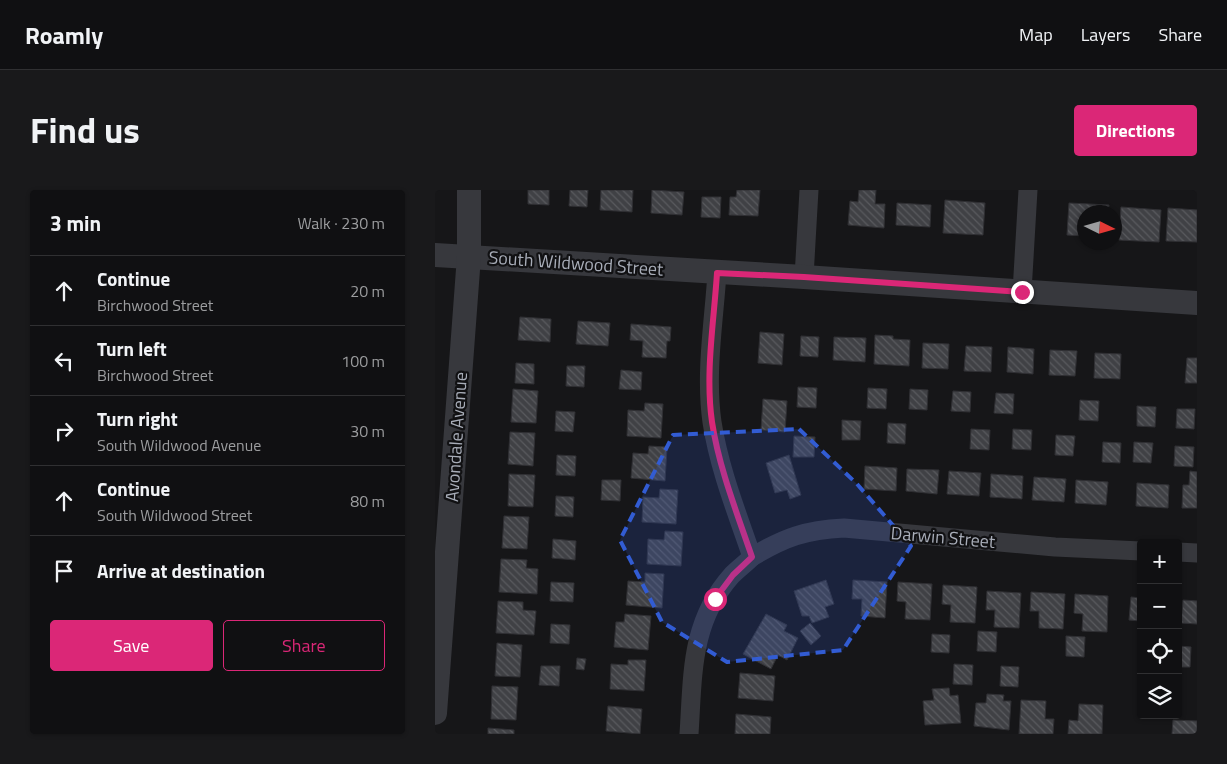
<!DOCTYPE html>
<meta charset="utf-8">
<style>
:root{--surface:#101012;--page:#19191b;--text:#f1f3f6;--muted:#9c9d9f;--line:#303032;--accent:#db2777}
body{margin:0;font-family:"Titillium Web",sans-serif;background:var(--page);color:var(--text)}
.controls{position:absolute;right:15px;bottom:15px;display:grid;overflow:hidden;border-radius:5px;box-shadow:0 1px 4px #0004}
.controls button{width:45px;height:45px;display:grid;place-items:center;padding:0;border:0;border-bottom:1px solid var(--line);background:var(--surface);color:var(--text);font:25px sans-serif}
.compass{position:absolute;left:642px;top:15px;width:45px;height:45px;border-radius:50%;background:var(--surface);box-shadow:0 1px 4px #0004;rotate:95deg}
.stop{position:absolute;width:15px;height:15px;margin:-11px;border:4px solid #db2777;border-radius:50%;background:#fff}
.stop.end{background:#db2777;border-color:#fff;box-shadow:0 1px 5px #0008}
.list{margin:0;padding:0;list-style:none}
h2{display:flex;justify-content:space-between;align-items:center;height:65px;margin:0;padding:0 20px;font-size:21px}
h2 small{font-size:16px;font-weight:400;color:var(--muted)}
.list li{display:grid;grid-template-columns:32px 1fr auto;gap:15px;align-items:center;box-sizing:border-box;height:70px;padding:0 20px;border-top:1px solid var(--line)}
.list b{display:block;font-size:19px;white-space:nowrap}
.list p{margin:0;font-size:16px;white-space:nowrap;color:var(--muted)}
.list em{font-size:16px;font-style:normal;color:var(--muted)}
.actions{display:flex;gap:10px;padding:15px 20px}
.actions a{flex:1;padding:11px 0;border:1px solid var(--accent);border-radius:5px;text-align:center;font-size:18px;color:var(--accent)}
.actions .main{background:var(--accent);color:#fff}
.icon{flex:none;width:28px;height:28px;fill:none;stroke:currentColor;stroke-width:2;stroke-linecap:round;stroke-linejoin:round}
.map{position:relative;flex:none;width:762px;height:544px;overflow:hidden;border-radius:5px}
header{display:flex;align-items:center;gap:30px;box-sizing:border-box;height:70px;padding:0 25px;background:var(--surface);border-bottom:1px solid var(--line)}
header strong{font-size:24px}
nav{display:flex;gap:28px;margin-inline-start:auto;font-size:18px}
.intro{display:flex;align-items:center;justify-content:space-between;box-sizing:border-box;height:120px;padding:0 30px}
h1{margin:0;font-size:35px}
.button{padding:12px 22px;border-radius:5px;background:var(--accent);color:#fff;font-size:18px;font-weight:700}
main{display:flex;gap:30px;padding:0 30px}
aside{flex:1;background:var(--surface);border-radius:5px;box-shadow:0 1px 4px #0004}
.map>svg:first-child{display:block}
.building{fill:url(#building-back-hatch);stroke:#303034}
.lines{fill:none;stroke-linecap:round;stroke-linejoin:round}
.minor{stroke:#37383d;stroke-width:19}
.tertiary{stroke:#37383d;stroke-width:24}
.route{stroke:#db2777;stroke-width:6}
.marked{fill:#325cd3;fill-opacity:0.2;stroke:#325cd3;stroke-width:4;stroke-dasharray:10 6;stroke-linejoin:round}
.labels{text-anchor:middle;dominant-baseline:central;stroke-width:4.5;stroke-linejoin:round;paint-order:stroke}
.street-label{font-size:18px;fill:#a8adb8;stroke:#111113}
</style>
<header>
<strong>Roamly</strong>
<nav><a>Map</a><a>Layers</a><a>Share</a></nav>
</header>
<div class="intro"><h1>Find us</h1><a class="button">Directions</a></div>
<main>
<aside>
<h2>3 min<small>Walk · 230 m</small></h2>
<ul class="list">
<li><svg class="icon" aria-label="ahead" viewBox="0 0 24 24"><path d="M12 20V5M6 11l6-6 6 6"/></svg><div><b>Continue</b><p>Birchwood Street</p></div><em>20 m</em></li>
<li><svg class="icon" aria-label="left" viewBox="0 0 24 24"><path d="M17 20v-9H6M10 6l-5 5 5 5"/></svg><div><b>Turn left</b><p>Birchwood Street</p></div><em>100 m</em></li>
<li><svg class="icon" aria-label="right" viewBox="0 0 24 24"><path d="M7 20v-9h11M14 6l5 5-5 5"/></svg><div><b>Turn right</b><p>South Wildwood Avenue</p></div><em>30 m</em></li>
<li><svg class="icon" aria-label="ahead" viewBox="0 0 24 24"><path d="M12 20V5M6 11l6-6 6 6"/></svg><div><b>Continue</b><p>South Wildwood Street</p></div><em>80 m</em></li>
<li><svg class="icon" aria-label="arrive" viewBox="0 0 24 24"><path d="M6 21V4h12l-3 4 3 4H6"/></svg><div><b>Arrive at destination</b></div></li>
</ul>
<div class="actions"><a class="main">Save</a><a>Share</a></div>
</aside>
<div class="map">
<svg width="762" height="544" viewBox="0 0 762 544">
<defs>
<pattern id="building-back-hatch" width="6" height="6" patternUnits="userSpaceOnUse" patternTransform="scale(1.25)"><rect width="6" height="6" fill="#404145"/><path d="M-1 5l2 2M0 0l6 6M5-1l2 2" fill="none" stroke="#595a5e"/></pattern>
</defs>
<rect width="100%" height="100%" fill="#161618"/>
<!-- building -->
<g class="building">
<path d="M93 0H114V15L93 14Z"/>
<path d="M135 0H153L152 17 134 16Z"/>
<path d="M166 0H198L197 22 165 20Z"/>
<path d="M217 0 249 2 247 25 216 23Z"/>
<path d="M302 0H325L323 26 294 25 295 7H301Z"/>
<path d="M424 0H441L440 14H450L449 38 413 35 415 11 423 12Z"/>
<path d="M267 7H286L285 28 266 27Z"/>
<path d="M510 10 550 13 548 45 508 43Z"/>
<path d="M462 13 496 15 495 37 461 35Z"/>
<path d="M634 13 674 15 673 22H650V46L632 45Z"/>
<path d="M686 17 726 20 724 52 684 50Z"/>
<path d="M733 18 762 20V52L731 51Z"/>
<path d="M85 127 116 129 115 152 83 150Z"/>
<path d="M143 131 175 133 173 156 141 154Z"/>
<path d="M196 134 236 137 235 151H232L231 168 207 167 208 151 195 150Z"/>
<path d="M325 142 349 144 347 175 323 173Z"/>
<path d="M440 145 458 146V149L475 150 474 176 439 174Z"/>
<path d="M366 146 384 147 383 167 365 166Z"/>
<path d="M399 147 431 148 430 172 398 170Z"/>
<path d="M488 153 514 154 513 179 487 178Z"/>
<path d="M531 156 557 157 556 182 529 181Z"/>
<path d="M573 157 599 159 598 184 572 182Z"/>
<path d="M615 160 642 161 640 186 614 185Z"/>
<path d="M660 163 686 164 685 189 659 188Z"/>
<path d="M752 168H762V193H750Z"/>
<path d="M81 173 99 174V194L80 193Z"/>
<path d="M132 176H150L149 197 131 196Z"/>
<path d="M186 180 207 182 206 200 184 199Z"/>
<path d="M363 197 382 198 381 218 362 217Z"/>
<path d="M433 198 452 199 451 219 432 218Z"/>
<path d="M78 199 103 201 101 233 76 232Z"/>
<path d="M475 199 493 200 492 220 474 219Z"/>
<path d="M518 201 536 202 535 222 516 221Z"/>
<path d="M561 203 579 204 578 224 559 223Z"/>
<path d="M328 209 352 211 350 242 326 240Z"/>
<path d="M645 210 664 211 663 231 644 230Z"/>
<path d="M210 213 228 214 226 248 192 246 193 220 209 221Z"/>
<path d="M702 216 721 217 720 237 702 236Z"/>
<path d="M742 219H760L759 239 741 238Z"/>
<path d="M121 221 140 222 138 242 120 241Z"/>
<path d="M407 230 426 231 425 250H407Z"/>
<path d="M453 233 471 234 470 254 452 253Z"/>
<path d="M536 239 555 240 554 260 535 259Z"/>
<path d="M578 239 597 240 596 260 577 259Z"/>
<path d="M75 242 100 243 98 276 73 274Z"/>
<path d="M621 245 640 246 638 266 620 265Z"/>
<path d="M359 246 380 247 379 267H358Z"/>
<path d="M668 252 686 253 685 273 667 272Z"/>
<path d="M699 252 718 253 716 273 698 272Z"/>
<path d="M214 256 232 257 230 291 196 288 198 263 213 264Z"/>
<path d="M740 256 759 257 758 277 739 276Z"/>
<path d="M122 265 141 266 140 286 121 285Z"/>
<path d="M354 265 366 305 355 309 352 300 340 303 331 273Z"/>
<path d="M430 276 462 278 461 301 429 299Z"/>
<path d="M472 279 504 280 502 304 471 301Z"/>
<path d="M514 281 546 283 544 306 512 304Z"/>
<path d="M755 281 762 282V318H747L748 295H754Z"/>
<path d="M74 284 100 285 98 317 73 316Z"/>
<path d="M556 284 588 286 587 309 555 307Z"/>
<path d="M599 287 631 289 629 312 597 310Z"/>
<path d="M167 290H186L185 311 166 310Z"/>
<path d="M641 290 673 292 671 315 640 313Z"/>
<path d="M702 293 734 295 733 318 701 316Z"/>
<path d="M225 299 243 300 241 334 207 332 208 307 224 308Z"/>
<path d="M121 306 139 307 138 327 120 326Z"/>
<path d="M69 326 94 327 92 359 67 358Z"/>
<path d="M230 341 248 342 246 376 212 374 213 349 229 350Z"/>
<path d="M118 349 141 351 140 370 117 368Z"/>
<path d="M66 369 92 370 91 378 103 379 102 404 64 402Z"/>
<path d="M210 383 229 384 227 418 191 415 193 391 210 392Z"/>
<path d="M391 390 399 414 390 417 394 427 377 433 374 426H367L359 401Z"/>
<path d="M418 390 452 392 450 428 426 426 427 409H417Z"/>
<path d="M116 392 139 393 138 412 115 411Z"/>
<path d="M463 392 497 394 495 430 470 429 471 412 462 411Z"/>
<path d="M508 395 542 397 540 433 515 432 516 415 507 414Z"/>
<path d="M552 401 586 403 584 438 559 437 560 420H551Z"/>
<path d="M596 402 630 404 628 439 604 438V421H595Z"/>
<path d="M640 404 673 406 672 442 647 441 648 424 639 423Z"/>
<path d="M696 407 706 408V431L694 430Z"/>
<path d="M748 410 762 411V434L746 433Z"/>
<path d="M63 411 88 412V420L101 421 99 445 61 443Z"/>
<path d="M190 424 216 426 213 460 179 457 181 432H189Z"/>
<path d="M331 424 352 435 349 441 363 448 352 470 343 465 336 479 308 464Z"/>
<path d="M375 433 386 446 376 455 365 441Z"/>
<path d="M116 434 135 435 134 454 115 453Z"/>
<path d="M543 441 562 442 561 462 542 461Z"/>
<path d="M497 444 515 445 514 463 496 462Z"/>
<path d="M631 446 650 447 649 467 631 466Z"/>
<path d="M62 453 87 455 85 487 60 486Z"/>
<path d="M743 456 756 457 755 477H743Z"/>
<path d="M142 468 151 469 149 480 141 479Z"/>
<path d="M193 470H211L209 501 175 499 176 474 193 475Z"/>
<path d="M519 474 538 475 537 495 518 494Z"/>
<path d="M106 476H125L124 496 104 495Z"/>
<path d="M566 476 584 477 583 497 565 496Z"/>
<path d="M305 483 340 486 338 511 303 508Z"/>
<path d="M57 496 83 497 81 530 56 529Z"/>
<path d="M514 498 515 506 523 505 526 533 490 535 488 511 499 510 497 499Z"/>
<path d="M552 504 569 505 568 511H576L574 540 539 536 541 513H551Z"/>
<path d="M586 510 611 511 610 529H619L618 544H584Z"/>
<path d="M644 514 668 515 667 544H633L634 530 643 531Z"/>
<path d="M173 516 207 519 205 544 171 541Z"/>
<path d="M301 524 336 527 335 544H300Z"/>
<path d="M738 530 762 531V544H737Z"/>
<path d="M53 538 79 540V544H53Z"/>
</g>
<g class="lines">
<!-- minor -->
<g class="minor">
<path d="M369 87 374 0"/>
<path d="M587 102 593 0"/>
<path d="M743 362 762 363"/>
<path d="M317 367C350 347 371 340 409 338L620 357 706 361"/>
<path d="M254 544C258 485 255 432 297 385 303 379 311 373 317 367 302 323 284 278 277 232 270 183 279 131 282 83"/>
</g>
<!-- tertiary -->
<g class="tertiary">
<path d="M0 65 369 87 762 113"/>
<path d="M0 523 34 66V0"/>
</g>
</g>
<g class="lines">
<!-- route -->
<path class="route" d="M280 409 298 385 317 367C302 323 284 278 277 232 270 183 279 131 282 83L369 87 587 102"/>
</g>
<!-- marked area -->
<path class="marked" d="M364 239 422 294 476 356 408 460 292 472 227 432 185 350 238 245Z"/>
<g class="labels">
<!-- street labels -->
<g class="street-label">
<text transform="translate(141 73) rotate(4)">South Wildwood Street</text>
<text transform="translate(21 247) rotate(-86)">Avondale Avenue</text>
<text transform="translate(508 347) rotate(5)">Darwin Street</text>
</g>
</g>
</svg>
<div class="controls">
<button>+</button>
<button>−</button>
<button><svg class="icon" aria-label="locate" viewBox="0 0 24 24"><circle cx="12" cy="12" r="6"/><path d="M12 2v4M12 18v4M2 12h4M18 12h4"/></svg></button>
<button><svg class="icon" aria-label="layers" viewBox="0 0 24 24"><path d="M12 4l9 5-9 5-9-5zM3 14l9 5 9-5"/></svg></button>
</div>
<svg class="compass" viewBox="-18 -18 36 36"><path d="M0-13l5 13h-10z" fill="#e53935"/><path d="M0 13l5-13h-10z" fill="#9c9d9f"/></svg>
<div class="stop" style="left:280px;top:409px"></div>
<div class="stop end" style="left:587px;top:102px"></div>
</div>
</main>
